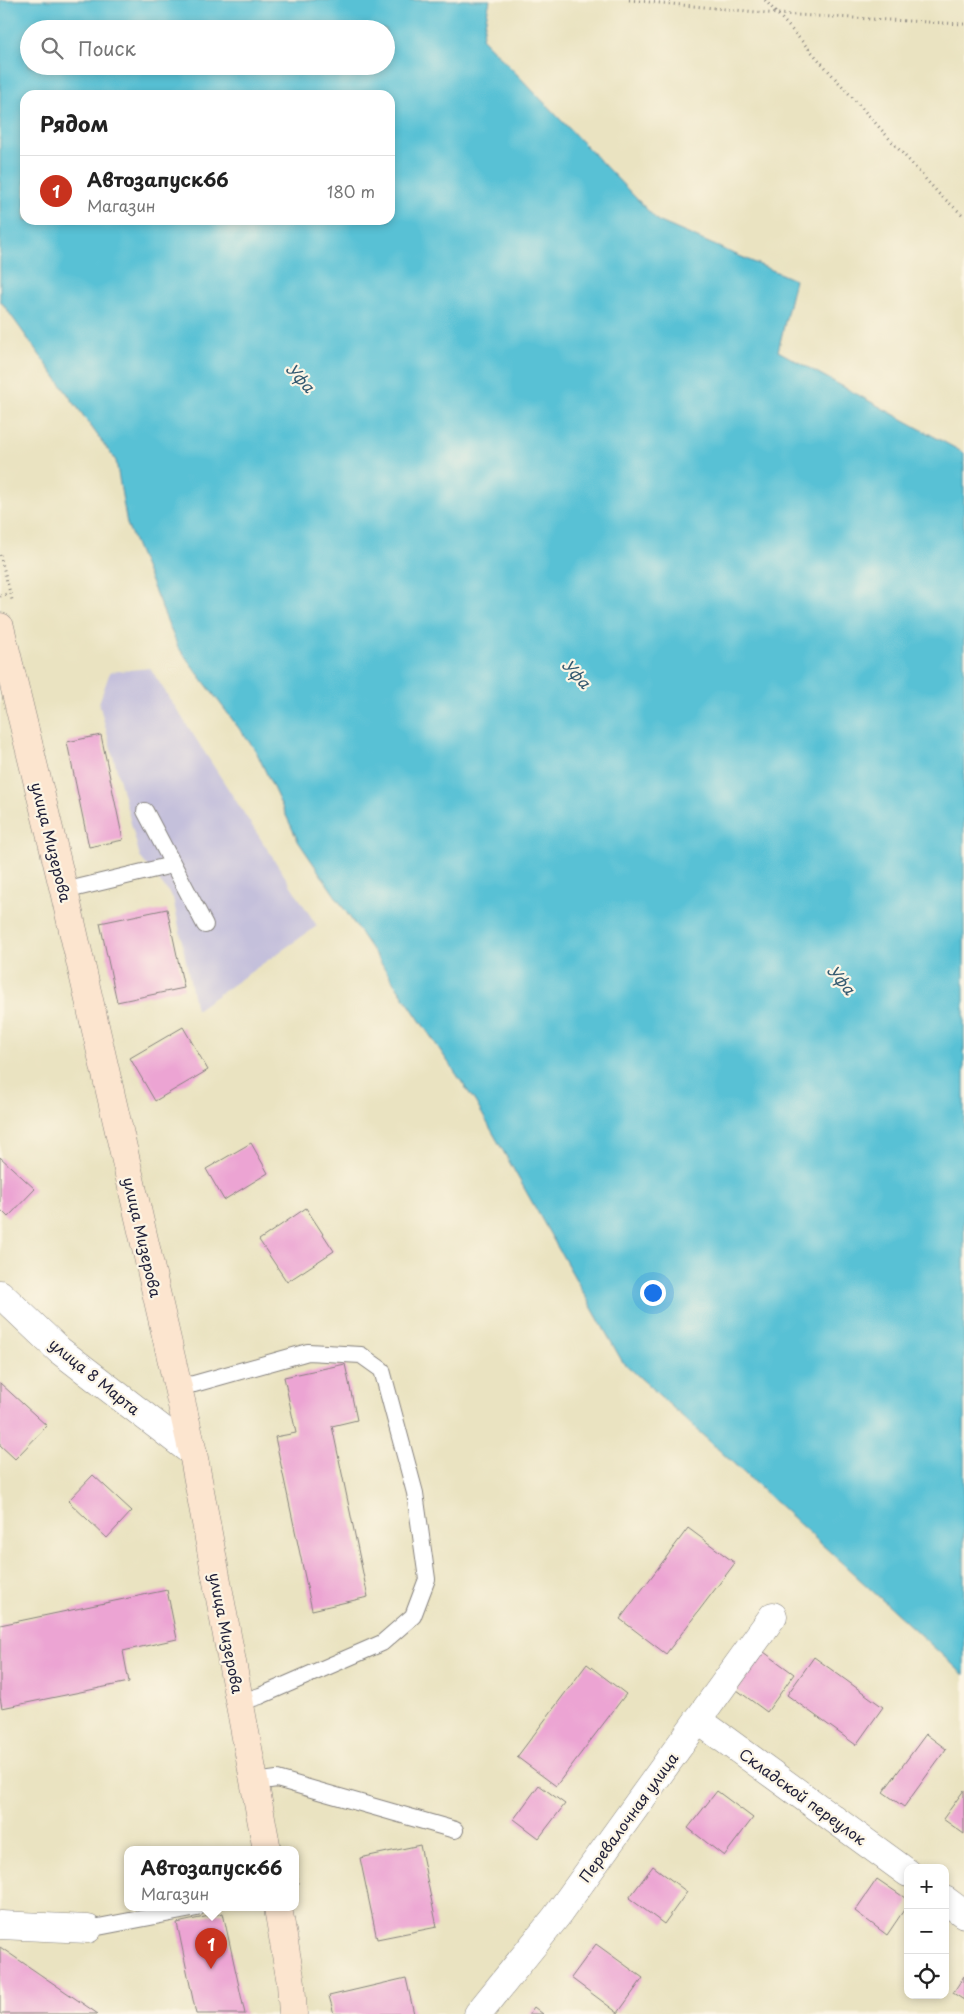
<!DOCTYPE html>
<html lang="ru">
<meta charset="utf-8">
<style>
:root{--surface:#fff;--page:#f2f2f2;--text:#222;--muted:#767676;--line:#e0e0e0;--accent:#c8321e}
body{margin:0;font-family:"Playpen Sans",sans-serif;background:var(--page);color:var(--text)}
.controls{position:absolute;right:15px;bottom:15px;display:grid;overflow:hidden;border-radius:10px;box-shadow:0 2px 8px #0003}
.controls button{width:45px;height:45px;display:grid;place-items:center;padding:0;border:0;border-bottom:1px solid var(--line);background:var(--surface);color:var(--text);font:25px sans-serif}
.you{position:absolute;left:652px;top:1292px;width:18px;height:18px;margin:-12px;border:4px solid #fff;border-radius:50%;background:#1a73e8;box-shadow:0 0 0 8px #1a73e833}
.badge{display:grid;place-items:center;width:32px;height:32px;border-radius:50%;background:var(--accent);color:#fff;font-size:16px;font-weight:700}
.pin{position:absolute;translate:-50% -41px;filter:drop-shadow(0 1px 2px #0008)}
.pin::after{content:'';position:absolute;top:26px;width:18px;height:15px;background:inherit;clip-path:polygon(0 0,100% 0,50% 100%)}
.popup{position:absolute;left:124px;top:1846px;width:175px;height:65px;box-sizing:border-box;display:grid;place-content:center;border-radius:10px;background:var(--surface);filter:drop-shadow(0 1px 4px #0005);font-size:16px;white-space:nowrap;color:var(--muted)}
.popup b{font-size:19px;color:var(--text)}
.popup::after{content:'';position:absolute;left:50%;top:100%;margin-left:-10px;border:10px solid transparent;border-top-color:var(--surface)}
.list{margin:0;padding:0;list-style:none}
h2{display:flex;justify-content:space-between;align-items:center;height:65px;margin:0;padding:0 20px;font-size:21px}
h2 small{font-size:16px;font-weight:400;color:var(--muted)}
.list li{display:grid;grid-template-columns:32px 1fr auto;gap:15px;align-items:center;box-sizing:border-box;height:70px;padding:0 20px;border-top:1px solid var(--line)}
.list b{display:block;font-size:19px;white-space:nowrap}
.list p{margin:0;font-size:16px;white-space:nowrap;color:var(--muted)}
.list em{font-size:16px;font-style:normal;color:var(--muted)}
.icon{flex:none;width:28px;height:28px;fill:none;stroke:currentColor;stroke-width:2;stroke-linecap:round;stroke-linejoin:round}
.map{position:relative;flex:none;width:964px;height:2014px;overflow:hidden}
.search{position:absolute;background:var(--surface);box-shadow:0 2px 8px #0003;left:20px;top:20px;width:375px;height:55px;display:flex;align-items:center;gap:12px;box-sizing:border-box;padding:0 18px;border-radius:28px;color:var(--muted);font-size:19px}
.panel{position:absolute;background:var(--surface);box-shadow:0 2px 8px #0003;left:20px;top:90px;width:375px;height:135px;border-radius:15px}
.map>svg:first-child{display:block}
.industrial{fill:#c4c0db}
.water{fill:#58c1d5;stroke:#3d7288;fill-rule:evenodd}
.building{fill:#eca4d3}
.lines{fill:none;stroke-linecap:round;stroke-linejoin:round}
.lane-casing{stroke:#86827e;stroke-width:18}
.street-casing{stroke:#86827e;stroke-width:29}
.secondary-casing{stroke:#86827e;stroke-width:29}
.path{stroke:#86827e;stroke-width:3;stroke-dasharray:1 4;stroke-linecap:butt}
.lane{stroke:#fff;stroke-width:16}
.street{stroke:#fff;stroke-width:28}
.secondary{stroke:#fce5cf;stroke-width:28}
.labels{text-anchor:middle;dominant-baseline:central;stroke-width:4.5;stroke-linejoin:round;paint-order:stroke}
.street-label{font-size:15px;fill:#22223b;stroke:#fcf5e5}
.water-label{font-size:16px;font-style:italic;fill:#355a71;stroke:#fcf5e5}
</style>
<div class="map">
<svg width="964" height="2014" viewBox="0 0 964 2014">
<rect width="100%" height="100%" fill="#fcf5e5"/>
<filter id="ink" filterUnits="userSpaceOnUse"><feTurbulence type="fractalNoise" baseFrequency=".02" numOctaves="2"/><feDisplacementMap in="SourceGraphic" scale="10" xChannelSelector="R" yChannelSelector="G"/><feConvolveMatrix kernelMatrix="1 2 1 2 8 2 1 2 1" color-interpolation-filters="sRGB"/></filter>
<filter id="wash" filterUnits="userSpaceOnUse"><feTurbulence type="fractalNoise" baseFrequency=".0096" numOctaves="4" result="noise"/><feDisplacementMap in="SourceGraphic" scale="20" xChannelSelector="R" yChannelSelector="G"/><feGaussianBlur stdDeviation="1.12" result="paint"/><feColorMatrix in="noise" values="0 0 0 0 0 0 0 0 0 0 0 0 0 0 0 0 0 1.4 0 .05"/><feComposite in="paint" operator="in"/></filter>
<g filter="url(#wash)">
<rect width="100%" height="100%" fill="#eae3c1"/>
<!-- industrial -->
<path class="industrial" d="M150 668 317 926 196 1010 173 898 140 857 99 703 110 672Z"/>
<!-- water -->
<path class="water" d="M0 0H490L482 38 658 221 795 280 778 351 964 453V1675L622 1361 476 1103 298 841 256 751 178 647 127 524 116 461 0 300ZM29 29H386V66H29ZM25 95H390V220H25Z"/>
<g id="blocks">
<!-- building -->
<g class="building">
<path d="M101 735 123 840 89 847 67 742Z"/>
<path d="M167 909 184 988 117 1002 100 923Z"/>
<path d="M183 1027 208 1070 155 1101 130 1058Z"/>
<path d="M251 1143 268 1173 224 1200 206 1169Z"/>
<path d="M0 1157 35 1189 8 1217 0 1209Z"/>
<path d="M306 1208 334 1251 287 1282 259 1240Z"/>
<path d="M345 1364 357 1420 332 1426 368 1597 312 1610 275 1437 296 1433 284 1377Z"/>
<path d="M0 1383 47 1426 15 1459 0 1445Z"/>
<path d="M93 1475 132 1511 107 1538 68 1501Z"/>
<path d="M688 1528 735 1563 666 1654 620 1619Z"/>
<path d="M167 1590 177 1639 123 1651 129 1682 2 1708 0 1697V1625Z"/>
<path d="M764 1652 794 1674 767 1712 737 1690Z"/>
<path d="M814 1657 883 1707 856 1745 787 1695Z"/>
<path d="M587 1664 626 1694 556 1786 517 1757Z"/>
<path d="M926 1734 946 1749 904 1807 883 1792Z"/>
<path d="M539 1785 565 1804 539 1838 514 1819Z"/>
<path d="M964 1790V1834L943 1819Z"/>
<path d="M717 1791 753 1818 724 1856 688 1828Z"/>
<path d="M420 1845 437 1927 377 1939 360 1858Z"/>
<path d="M653 1866 687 1892 664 1924 629 1898Z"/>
<path d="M877 1879 908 1900V1904L887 1935 855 1911Z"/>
<path d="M223 1913 245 2014H196L177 1923Z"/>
<path d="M596 1944 643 1978 618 2013 571 1978Z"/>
<path d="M0 1947 98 2014H0Z"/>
<path d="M964 1976V2000L953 1993Z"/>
<path d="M406 1978 414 2014H334L329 1996Z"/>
<path d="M534 2007 543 2014H529Z"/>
</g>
</g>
</g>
<g filter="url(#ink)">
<use href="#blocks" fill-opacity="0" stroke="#86827e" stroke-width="1"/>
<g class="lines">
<!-- lane casing -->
<g class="lane-casing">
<g id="lane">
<path d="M145 811 205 925"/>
<path d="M64 891 172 865"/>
<path d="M177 1385 194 1384 308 1352 361 1355 382 1370 415 1493 427 1579 413 1616 382 1643 260 1696 241 1702"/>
<path d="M255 1782 277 1779 455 1830"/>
<path d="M88 1929 197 1908"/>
</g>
</g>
<!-- street casing -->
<g class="street-casing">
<g id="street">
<path d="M0 1294 59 1350 193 1453"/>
<path d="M698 1720 908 1873"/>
<path d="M945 1900 964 1914"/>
<path d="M0 1925 88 1929"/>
<path d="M478 2014 556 1917 773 1616"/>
</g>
</g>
<!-- secondary casing -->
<g class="secondary-casing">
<g id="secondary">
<path d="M0 627 64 891 193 1453 267 1850"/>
<path d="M278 1908 291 1983 293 2014"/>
</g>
</g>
<!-- path -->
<g class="path">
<path d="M629 0 778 14 964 24"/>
<path d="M765 0 939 194 964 216"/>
<path d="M0 555 12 600"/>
<path d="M0 596 10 593"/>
<path d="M295 1868 299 1887"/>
</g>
<!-- lane -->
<use href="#lane" class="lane"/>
<!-- street -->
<use href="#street" class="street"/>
<!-- secondary -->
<use href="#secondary" class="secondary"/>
</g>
</g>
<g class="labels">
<!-- street labels -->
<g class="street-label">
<text transform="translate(52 842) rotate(76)">улица Мизерова</text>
<text transform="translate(143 1237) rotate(77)">улица Мизерова</text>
<text transform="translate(95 1376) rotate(39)">улица 8 Марта</text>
<text transform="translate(227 1633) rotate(79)">улица Мизерова</text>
<text transform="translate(803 1796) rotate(36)">Складской переулок</text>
<text transform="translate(628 1817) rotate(-54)">Перевалочная улица</text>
</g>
<!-- water labels -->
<g class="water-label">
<text transform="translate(301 377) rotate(47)">Уфа</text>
<text transform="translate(577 673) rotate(47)">Уфа</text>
<text transform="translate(842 979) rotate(50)">Уфа</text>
</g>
</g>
</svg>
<div class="controls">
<button>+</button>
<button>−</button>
<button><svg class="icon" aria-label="locate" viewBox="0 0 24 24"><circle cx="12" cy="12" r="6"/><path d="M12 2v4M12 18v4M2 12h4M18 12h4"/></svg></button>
</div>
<div class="you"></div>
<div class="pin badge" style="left:211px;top:1969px">1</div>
<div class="popup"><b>Автозапуск66</b>Магазин</div>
<div class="search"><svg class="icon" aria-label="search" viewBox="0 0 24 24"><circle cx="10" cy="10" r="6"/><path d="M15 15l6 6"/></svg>Поиск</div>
<section class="panel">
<h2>Рядом<small></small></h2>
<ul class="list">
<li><span class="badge">1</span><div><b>Автозапуск66</b><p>Магазин</p></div><em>180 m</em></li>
</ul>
</section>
</div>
